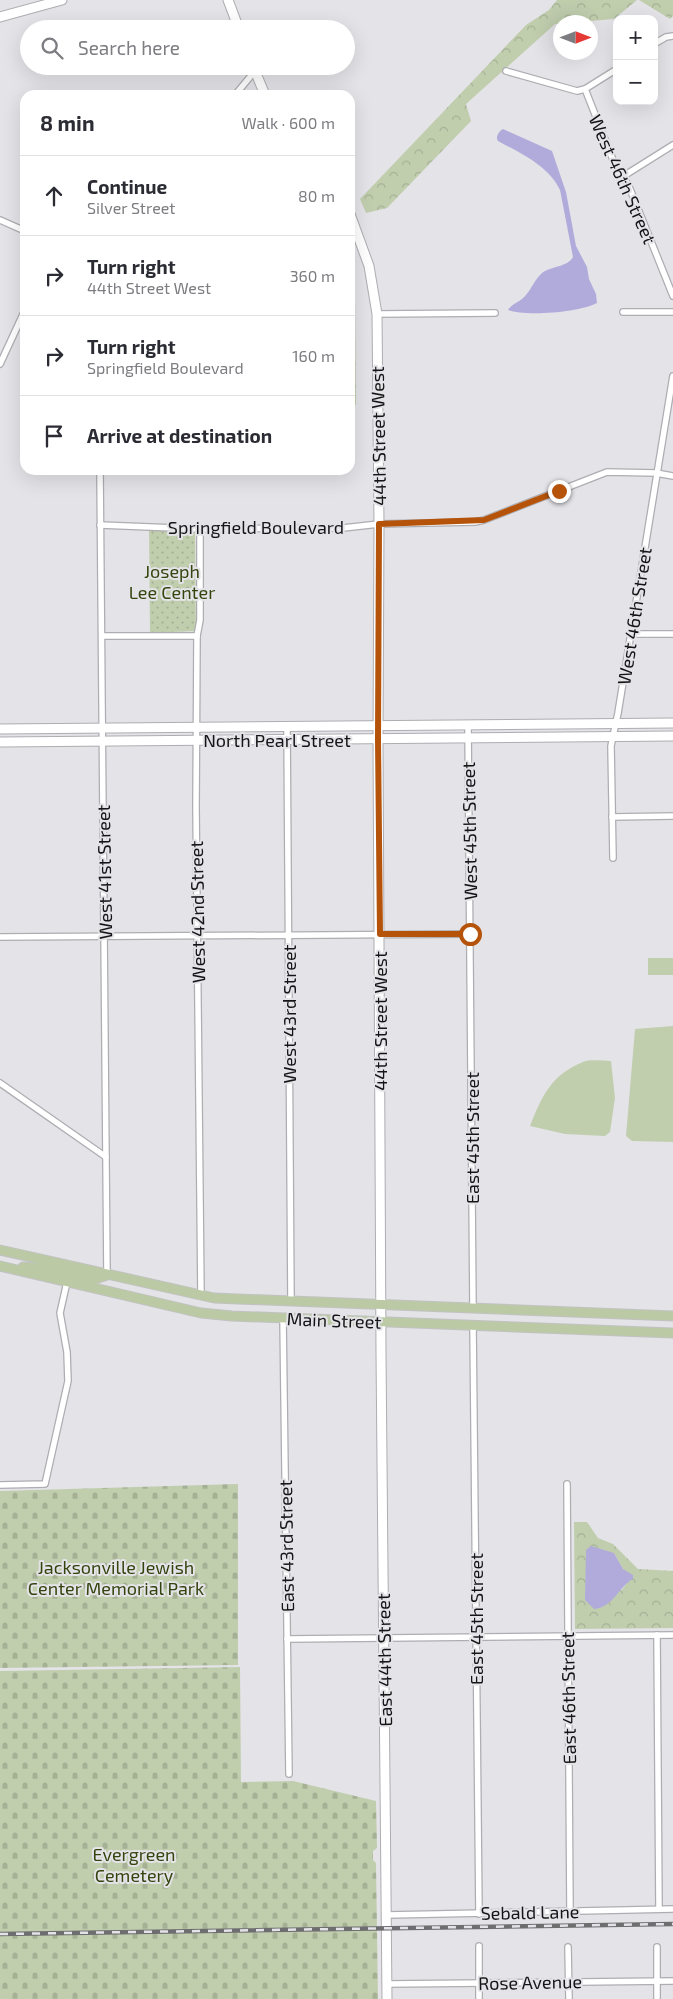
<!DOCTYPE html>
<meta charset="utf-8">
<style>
:root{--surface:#fff;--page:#f7f7f7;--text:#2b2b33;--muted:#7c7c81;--line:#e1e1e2}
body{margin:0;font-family:"Exo 2",sans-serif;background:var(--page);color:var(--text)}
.controls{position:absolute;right:15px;top:15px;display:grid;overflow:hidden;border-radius:10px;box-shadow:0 5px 20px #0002}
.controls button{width:45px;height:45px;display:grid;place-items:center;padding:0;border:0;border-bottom:1px solid var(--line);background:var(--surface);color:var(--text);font:25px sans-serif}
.compass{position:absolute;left:553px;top:15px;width:45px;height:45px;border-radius:50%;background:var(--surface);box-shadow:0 5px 20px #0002;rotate:90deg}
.stop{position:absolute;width:15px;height:15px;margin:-11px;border:4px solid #b45309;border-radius:50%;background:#fff}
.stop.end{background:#b45309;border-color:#fff;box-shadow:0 1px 5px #0008}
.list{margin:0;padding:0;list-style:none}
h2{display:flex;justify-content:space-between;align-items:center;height:65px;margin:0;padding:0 20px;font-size:21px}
h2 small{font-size:16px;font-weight:400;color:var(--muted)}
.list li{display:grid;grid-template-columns:32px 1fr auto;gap:15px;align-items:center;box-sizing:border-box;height:80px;padding:0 20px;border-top:1px solid var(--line)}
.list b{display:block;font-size:19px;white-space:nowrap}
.list p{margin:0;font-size:16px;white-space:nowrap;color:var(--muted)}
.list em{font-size:16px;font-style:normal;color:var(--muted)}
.icon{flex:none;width:28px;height:28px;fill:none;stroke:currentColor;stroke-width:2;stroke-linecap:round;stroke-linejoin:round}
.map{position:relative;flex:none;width:673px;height:1999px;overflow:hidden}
.search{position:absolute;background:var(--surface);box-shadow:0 5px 20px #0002;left:20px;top:20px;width:335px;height:55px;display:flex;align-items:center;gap:12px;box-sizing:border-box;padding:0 18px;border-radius:28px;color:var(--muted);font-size:19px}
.panel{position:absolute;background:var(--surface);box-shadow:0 5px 20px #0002;left:20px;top:90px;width:335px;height:385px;border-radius:15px}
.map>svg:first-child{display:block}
.grass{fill:url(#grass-dots)}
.forest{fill:url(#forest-crowns);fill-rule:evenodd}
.cemetery{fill:url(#cemetery-stones)}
.garden{fill:#c1ceae}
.water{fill:#b1abdc}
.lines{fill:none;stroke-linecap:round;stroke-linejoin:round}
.street-casing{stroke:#adadb2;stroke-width:8}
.secondary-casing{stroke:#adadb2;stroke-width:11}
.primary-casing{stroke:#c2c2c3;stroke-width:11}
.street{stroke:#fff;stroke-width:5.5}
.secondary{stroke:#fff;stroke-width:9}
.primary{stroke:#bbcaa4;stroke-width:9}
.rail-casing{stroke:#6e6e71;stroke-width:4.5}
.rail{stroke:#e4e3e8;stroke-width:2.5;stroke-dasharray:8;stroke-linecap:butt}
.route{stroke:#b45309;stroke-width:6}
.labels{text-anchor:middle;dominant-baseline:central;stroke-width:4;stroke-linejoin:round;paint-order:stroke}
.street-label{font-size:18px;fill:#151517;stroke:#e4e3e8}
.park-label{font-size:18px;fill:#33440d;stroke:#e4e3e8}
</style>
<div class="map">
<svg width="673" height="1999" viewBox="0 0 673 1999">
<defs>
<pattern id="grass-dots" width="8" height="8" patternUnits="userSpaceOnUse" patternTransform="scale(1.25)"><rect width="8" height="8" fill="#c1ceae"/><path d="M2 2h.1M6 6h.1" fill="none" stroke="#a5b095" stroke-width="1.8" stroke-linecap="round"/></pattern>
<pattern id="forest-crowns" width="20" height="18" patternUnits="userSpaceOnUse" patternTransform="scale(1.25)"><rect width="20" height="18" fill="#c1ceae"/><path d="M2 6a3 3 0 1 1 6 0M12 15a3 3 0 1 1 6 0" fill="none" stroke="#a5b095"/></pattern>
<pattern id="cemetery-stones" width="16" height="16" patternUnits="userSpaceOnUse" patternTransform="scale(1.25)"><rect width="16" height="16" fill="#c1ceae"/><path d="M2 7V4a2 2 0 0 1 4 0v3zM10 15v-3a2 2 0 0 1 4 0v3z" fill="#a5b095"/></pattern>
</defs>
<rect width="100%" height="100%" fill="#e4e3e8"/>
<!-- grass -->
<path class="grass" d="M149 530 195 532 196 631 150 633Z"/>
<!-- forest -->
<g class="forest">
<path d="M557 0H637L614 19 555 24 466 104 471 121 387 208 366 213 360 199 526 25 549 10Z"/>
<path d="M639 0H673V16L670 19Z"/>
<path d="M350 279 355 300 356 405 350 404Z"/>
<path d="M574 1522H587L598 1538 613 1544 638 1569 673 1571V1628L575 1629ZM614 1553 629 1580 621 1591Z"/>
</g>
<!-- cemetery -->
<g class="cemetery">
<path d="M238 1484V1665L0 1668V1491Z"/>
<path d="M240 1667 241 1782 293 1781 376 1801 377 1848 373 1851V1860L376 1863 378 1999H0V1671Z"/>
</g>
<!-- garden -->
<g class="garden">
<rect x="648" y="958" width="25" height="17"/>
<path d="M673 1026V1142L632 1141 626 1136 635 1029Z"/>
<path d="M611 1061 615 1098 610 1132 605 1136 565 1134 530 1126C542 1096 551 1075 583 1062 591 1059 603 1061 611 1061Z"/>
</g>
<!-- water -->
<g class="water">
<path d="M503 129 552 151 566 192 576 246 587 267 589 279 596 294 597 303C580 312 527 317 508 310 512 303 521 302 526 295 532 288 535 279 542 273 551 266 568 267 573 257L560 190C549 166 520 153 498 141 495 137 499 131 503 129Z"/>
<path d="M591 1546 614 1553 623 1569 633 1575V1579C620 1585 613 1608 594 1609L585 1600 586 1550Z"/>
</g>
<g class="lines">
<!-- street casing -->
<g class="street-casing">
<g id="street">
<path d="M654 44 666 37 673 36"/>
<path d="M506 71 577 91 585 89 617 69"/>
<path d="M585 89 617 170 628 184 673 296"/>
<path d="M235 95 255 71"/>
<path d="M622 177 673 145"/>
<path d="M0 220 25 231"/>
<path d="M623 312H673"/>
<path d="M377 314 495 313"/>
<path d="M0 364 25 310"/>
<path d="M100 470 107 1275"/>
<path d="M100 525 200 529 343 528 379 524 475 522 484 520 607 472 656 473 673 476"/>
<path d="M200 529V620L197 636 196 808 201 1296"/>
<path d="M632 634H673"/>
<path d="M102 636H197"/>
<path d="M468 725 473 1309"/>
<path d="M287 726 291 1302"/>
<path d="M612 817 673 816"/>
<path d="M613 858 611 746 618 713 673 376"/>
<path d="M0 937 470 934"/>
<path d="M0 1083 106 1157"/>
<path d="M283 1318 289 1774"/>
<path d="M473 1325 479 1914"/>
<path d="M567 1484 570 1911"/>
<path d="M0 1485 45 1484 68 1381 67 1352 60 1313 67 1282"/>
<path d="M657 1635 659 1909"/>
<path d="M287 1639 673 1635"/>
<path d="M387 1915 673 1909"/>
<path d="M568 1947 569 1999"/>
<path d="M387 1984 673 1981"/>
<path d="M479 1999V1946"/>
<path d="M657 1999V1947"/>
</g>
</g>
<!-- secondary casing -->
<g class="secondary-casing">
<g id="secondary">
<path d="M228 0 239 29"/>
<path d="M0 17 62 0"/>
<path d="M253 66 265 95"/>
<path d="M350 214 369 266 377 314 379 524 378 739 381 1353 387 1999"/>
<path d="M0 729 673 723"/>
<path d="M0 742 673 736"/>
</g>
</g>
<!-- primary casing -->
<g class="primary-casing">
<g id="primary">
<path d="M0 1250 214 1298 673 1316"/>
<path d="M0 1266 201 1313 232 1316 673 1333"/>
<path d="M23 1267 40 1268 95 1279 107 1275"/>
</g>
</g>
<!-- street -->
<use href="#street" class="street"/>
<!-- secondary -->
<use href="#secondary" class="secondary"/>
<!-- primary -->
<use href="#primary" class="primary"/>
<!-- rail casing -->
<g class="rail-casing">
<path id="rail" d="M0 1934 673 1924"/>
</g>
<!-- rail -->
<use href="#rail" class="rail"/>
</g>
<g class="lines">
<!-- route -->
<path class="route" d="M470 934H380L378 739 379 524 484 520 559 491"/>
</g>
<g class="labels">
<!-- street labels -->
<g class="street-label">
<text transform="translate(623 179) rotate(66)">West 46th Street</text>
<text transform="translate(378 436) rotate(-91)">44th Street West</text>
<text x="256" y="527">Springfield Boulevard</text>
<text transform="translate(634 616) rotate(-81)">West 46th Street</text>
<text x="277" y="740">North Pearl Street</text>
<text transform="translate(469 831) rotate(-91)">West 45th Street</text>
<text transform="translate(104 872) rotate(-91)">West 41st Street</text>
<text transform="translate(197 912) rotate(-91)">West 42nd Street</text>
<text transform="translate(289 1014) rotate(-90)">West 43rd Street</text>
<text transform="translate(380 1021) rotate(-90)">44th Street West</text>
<text transform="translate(472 1138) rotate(-90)">East 45th Street</text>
<text transform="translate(334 1320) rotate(2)">Main Street</text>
<text transform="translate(286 1546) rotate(-91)">East 43rd Street</text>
<text transform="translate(476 1619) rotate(-90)">East 45th Street</text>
<text transform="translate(384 1660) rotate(-91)">East 44th Street</text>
<text transform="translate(568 1698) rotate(-91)">East 46th Street</text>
<text transform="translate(530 1912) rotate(-1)">Sebald Lane</text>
<text transform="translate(530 1982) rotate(-1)">Rose Avenue</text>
</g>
<!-- park labels -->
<g class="park-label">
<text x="172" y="571">Joseph<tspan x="172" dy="21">Lee Center</tspan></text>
<text x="116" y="1567">Jacksonville Jewish<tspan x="116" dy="21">Center Memorial Park</tspan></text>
<text x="134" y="1854">Evergreen<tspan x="134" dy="21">Cemetery</tspan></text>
</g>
</g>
</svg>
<div class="controls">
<button>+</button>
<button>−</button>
</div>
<svg class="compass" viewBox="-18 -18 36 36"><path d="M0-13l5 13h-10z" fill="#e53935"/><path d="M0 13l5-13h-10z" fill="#7c7c81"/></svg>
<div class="stop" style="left:470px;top:934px"></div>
<div class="stop end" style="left:559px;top:491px"></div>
<div class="search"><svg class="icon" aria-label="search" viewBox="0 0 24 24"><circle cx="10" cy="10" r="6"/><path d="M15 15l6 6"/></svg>Search here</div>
<section class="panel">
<h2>8 min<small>Walk · 600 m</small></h2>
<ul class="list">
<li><svg class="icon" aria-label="ahead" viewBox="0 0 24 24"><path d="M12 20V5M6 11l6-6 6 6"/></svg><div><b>Continue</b><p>Silver Street</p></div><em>80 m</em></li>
<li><svg class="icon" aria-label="right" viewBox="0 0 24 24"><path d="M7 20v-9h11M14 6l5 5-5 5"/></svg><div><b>Turn right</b><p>44th Street West</p></div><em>360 m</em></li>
<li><svg class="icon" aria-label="right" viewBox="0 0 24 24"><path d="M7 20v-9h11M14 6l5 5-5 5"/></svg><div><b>Turn right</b><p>Springfield Boulevard</p></div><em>160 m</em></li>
<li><svg class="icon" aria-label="arrive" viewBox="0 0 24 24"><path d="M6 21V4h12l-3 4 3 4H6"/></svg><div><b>Arrive at destination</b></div></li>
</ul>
</section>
</div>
